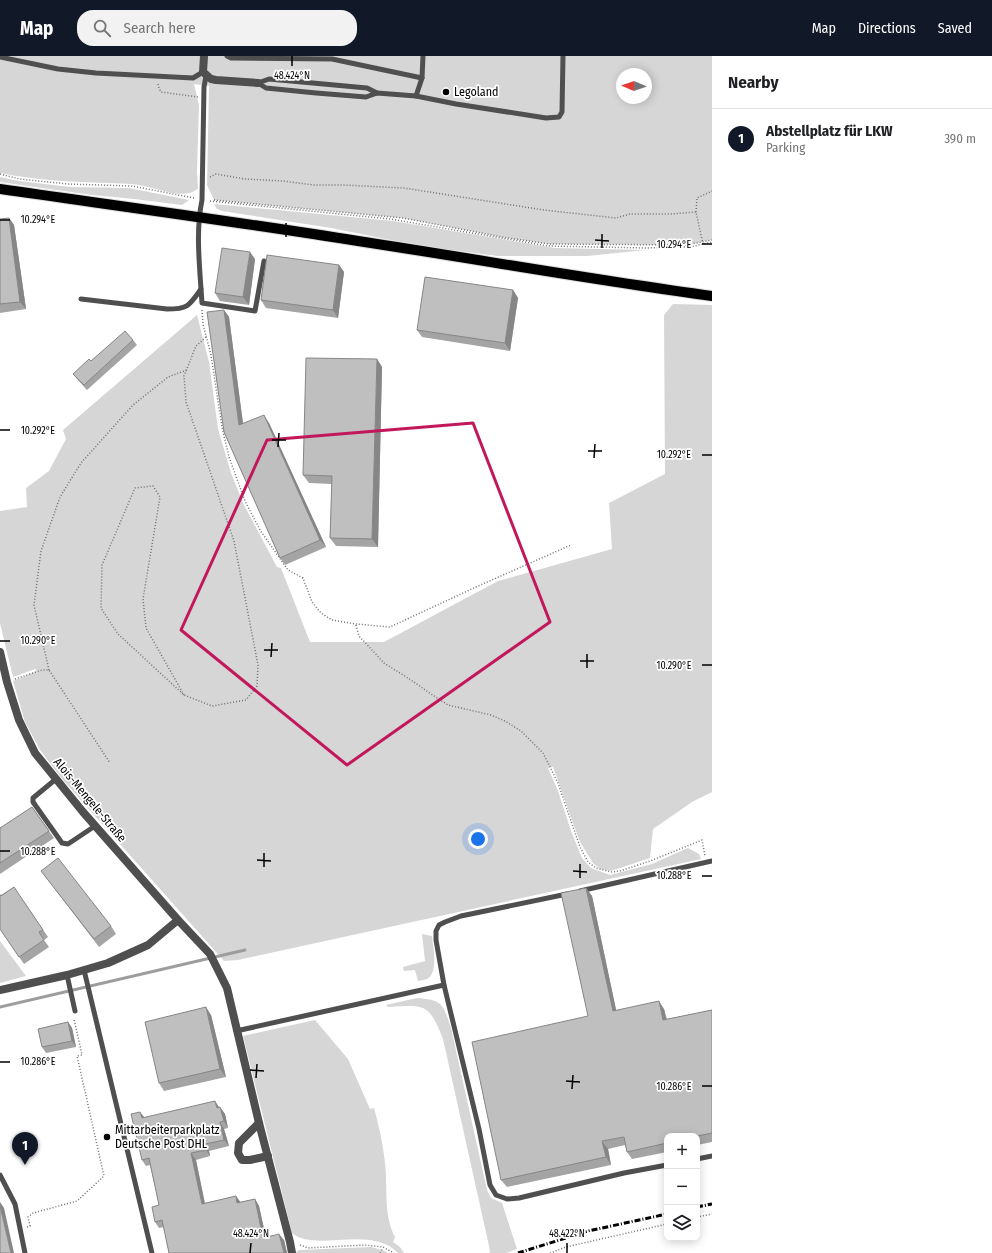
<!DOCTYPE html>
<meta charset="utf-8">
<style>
:root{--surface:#fff;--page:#f2f2f2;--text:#202124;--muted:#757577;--line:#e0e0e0;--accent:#111827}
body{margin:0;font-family:"Fira Sans Condensed",sans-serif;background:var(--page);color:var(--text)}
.controls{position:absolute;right:12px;bottom:12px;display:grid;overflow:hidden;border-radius:8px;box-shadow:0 2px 10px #0003}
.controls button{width:36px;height:36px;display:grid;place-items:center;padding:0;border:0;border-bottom:1px solid var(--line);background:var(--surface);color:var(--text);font:20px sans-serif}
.compass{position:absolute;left:616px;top:12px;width:36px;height:36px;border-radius:50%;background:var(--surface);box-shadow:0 2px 10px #0003;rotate:272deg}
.you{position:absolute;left:478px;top:783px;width:14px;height:14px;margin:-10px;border:3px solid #fff;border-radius:50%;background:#1a73e8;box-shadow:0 0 0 6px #1a73e833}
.badge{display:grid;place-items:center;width:26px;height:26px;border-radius:50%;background:var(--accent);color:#fff;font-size:13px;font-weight:700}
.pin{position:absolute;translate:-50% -33px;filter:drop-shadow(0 1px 2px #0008)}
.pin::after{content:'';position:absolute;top:21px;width:14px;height:12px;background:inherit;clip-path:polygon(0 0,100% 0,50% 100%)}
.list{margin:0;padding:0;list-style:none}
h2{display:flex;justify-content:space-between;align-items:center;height:52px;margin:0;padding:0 16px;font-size:17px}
h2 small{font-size:13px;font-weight:400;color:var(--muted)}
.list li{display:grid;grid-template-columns:26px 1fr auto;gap:12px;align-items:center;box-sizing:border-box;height:60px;padding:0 16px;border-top:1px solid var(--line)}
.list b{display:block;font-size:15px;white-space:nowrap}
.list p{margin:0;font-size:13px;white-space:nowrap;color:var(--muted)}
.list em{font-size:13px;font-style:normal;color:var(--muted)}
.icon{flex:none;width:22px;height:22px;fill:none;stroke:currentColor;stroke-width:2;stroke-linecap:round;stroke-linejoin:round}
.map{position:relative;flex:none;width:712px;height:1197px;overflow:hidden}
header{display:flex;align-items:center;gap:24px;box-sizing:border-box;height:56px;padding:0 20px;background:var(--accent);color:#fff}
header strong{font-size:19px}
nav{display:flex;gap:22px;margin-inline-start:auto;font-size:14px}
.search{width:280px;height:36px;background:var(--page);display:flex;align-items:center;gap:10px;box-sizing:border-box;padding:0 14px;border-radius:16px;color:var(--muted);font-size:15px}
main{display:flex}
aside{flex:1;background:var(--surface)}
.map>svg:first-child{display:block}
.green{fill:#d6d6d6;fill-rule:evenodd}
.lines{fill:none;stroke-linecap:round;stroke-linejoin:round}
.stream{stroke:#9d9d9d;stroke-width:3}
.primary-casing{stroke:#dbdbdb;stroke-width:12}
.path{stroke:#717171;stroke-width:1.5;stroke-dasharray:1 2;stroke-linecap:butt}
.service{stroke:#4f4f4f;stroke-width:5}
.minor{stroke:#4f4f4f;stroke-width:8}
.primary{stroke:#000;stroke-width:10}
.rail{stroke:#000;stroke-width:3;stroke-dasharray:6 2 1 2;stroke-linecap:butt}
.wall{fill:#a4a4a4}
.shaded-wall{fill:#868686}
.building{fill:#bfbfbf;stroke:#868686}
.marked{fill:none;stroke:#c2185b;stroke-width:3;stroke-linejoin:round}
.ticks{fill:none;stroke:#000;stroke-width:1.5}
.poi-dot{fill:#000;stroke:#fff;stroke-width:1.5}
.labels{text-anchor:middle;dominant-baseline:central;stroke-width:3.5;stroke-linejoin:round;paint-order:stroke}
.poi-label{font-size:12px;fill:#000;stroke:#fff;text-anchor:start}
.street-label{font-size:12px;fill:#000;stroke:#fff}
.ticks-label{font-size:10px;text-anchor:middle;fill:#000;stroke:#fff;stroke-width:3.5;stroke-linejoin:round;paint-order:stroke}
</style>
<header>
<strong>Map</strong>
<div class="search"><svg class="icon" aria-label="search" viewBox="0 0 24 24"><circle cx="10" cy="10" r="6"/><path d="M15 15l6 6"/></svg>Search here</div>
<nav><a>Map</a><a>Directions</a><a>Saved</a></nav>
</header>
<main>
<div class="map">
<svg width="712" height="1197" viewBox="0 0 712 1197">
<rect width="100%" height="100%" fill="#fff"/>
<!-- green -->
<g class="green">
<path d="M0 0H712V184L686 189 549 188 502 181 403 162 214 144 207 129 209 30 194 28 199 49 197 115 198 133C195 134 192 137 189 137 175 141 148 129 132 128 87 126 44 126 0 117ZM622 18H646V42H622Z"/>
<path d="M0 121 19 125 70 131 129 132 189 144 182 149 134 143 92 139 0 126Z"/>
<path d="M214 148 393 165 555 192 646 194 587 200H498L421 190 331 172 222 155 217 153Z"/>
<path d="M673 248 712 249V736L692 746 653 773 650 802 611 815 600 813 593 807 580 786 553 711 548 712 558 735 571 775 582 802 591 812 610 819 652 808 688 792 699 798 701 803 238 904 224 905 63 724 40 694 25 666 13 625 37 615 35 613 13 621 0 567V455L27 451 26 432 49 415 66 383 63 374 197 259 209 306 218 373 231 417 244 449 277 511 281 512 310 586H384L498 525 612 493 609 447 665 418 664 259Z"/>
<path d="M422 878 432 880C433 891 439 917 427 923 425 924 421 924 418 925L415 914 404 915 403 911 425 905Z"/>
<path d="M0 885 26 920 0 927Z"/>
<path d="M417 942C443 944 443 948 451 972L487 1134 491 1142 502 1147 517 1193 507 1197H489L490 1196 489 1190 443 983C429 947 425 949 388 951L386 949Z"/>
<path d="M315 964 348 1003 370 1053 374 1052C379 1070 383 1088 385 1107 388 1132 383 1158 395 1181L393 1186 400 1191 404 1197H398C371 1168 315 1197 292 1177L243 980Z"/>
<path d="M371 1191 382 1194 388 1197H295L299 1194Z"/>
</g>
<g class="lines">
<!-- stream -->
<path class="stream" d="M0 951 245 894"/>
<!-- primary casing -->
<g class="primary-casing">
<path id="primary" d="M0 133C119 150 239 166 358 185 476 203 594 224 712 240"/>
</g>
<!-- path -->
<g class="path">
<path d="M158 28 159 32 161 36 198 41"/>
<path d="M0 118 20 123 68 128 132 130 194 142"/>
<path d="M210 121 216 118 245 123 283 125 314 129H344L404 132 544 154 616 162 630 158H671L696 156 703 188"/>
<path d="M214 144 403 162 502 181 549 188 686 189 712 184"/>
<path d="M210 145 390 163 548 190 645 192 690 191 712 186"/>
<path d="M696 156 697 142 712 135"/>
<path d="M202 254 203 268 211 299 222 371 229 401 245 445 260 474 288 514 303 522 312 546 321 557 332 564 356 568 390 571 476 531 571 489"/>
<path d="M356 569 359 580 384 607 411 624 431 638 448 649 491 659 505 665 521 675 543 697 558 727 580 791 588 806 596 812 611 816 620 815 650 805 702 784 705 800"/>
<path d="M49 614 34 549 41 495 60 441 81 407 133 349 168 321 187 314"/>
<path d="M15 623 42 614H49L110 707"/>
<path d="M184 639 146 572 143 543 160 441 153 430 135 432 102 509 101 552 118 578 184 639 212 650 246 644 257 630 258 609 234 485 186 346 184 320 196 290 206 281"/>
<path d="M697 1161 712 1158"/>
<path d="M27 1171 30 1170 28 1161 33 1157 77 1145 104 1120 77 1000 82 999 74 963"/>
<path d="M300 1189 308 1192 365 1189 383 1191 394 1197"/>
<path d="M380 1197 383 1192"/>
<path d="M550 1197 566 1191 667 1168"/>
</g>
<!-- service -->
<g class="service">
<path d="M227 0 231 2 332 3 422 22"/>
<path d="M0 1 58 13 96 17 193 22 203 16"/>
<path d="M258 27 266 32 316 37 366 41 377 37 416 40 456 48 546 62 559 61 562 56 563 0"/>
<path d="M258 27 269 23 367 32 377 37"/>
<path d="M416 40 422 22 423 0"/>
<path d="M201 233 202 247 255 255 264 205"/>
<path d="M81 243 167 253C188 253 189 250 201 233 199 203 196 173 202 144L204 31 206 20"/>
<path d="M56 723 33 742V746L62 787 68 788 95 770"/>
<path d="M580 835 712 805"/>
<path d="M567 838 461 860 445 866 439 869 436 875V884L444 929 479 1073 490 1129 496 1139 507 1143 519 1142 624 1117 667 1109"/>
<path d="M84 914 152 1197"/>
<path d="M67 919 75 955"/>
<path d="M236 975 444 929"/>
<path d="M697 1103 712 1100"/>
<path d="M0 1119 15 1148 25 1197"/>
</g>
<!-- minor -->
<g class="minor">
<path d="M204 0 203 16 211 23 216 24 258 27"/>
<path d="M0 596 7 626 19 664 35 697 83 756 178 864 210 898 227 932 259 1067 290 1186 292 1197"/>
<path d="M0 934 67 919 108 907 148 889 178 864"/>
<path d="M259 1067 239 1087 238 1097 242 1104H250L268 1100"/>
</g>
<!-- primary -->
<use href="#primary" class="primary"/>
<!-- rail -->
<g class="rail">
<path d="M697 1151 712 1148"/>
<path d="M518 1197 588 1175 667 1158"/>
</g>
</g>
<!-- wall -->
<g class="wall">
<path d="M9 162 14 169 26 253 0 257V163Z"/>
<path d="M255 203 249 249 220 245 215 237Z"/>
<path d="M339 209 344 216 338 262 266 252 261 244Z"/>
<path d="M513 234 518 242 510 295 422 281 417 274Z"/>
<path d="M224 254 229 261 243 367H269L326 491 285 509 280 502 224 376Z"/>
<path d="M133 284 137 289 87 334 77 323 73 318Z"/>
<path d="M377 303 382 311 378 491 336 490 330 482 332 428 309 427 303 419Z"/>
<path d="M32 751 54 782 0 818V772Z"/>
<path d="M41 815 111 870 116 878 99 891Z"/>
<path d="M14 831 48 881 44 884 49 891 24 908 0 873V838L1 839Z"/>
<path d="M586 832 592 840 616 954 664 953 667 963 712 954V1086L697 1089V1080H667V1096L632 1103 627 1096 625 1089 608 1093 611 1109 507 1131 501 1124 588 960Z"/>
<path d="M211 959 226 1021 164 1035 159 1027Z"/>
<path d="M68 966 72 972 76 991 46 997 42 991Z"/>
<path d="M219 1051 225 1058 228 1072 224 1073 229 1090 209 1095 210 1100 196 1104 205 1147 236 1140 240 1146 255 1143 259 1150 266 1181 284 1184 287 1197H169L164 1171 159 1172 155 1166 159 1149 150 1109 146 1110 142 1104 145 1062Z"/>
</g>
<!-- shaded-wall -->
<g class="shaded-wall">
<path d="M9 162 14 169 26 253 20 246Z"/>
<path d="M250 196 255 203 249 249 243 241Z"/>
<path d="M339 209 344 216 338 262 333 254Z"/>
<path d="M513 234 518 242 510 295 505 287Z"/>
<path d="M224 254 229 261 244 376 239 369Z"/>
<path d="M377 303 382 311 378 491 372 483Z"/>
<path d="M264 359 269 367 326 491 320 484Z"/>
<path d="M586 832 592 840 618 963 613 955Z"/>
<path d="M659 945 664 953 668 972 663 964Z"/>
<path d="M206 951 211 959 226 1021 220 1013Z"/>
<path d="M68 966 72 972 76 991 72 985Z"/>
<path d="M215 1045 219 1051 221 1058 217 1052Z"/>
<path d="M220 1051 225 1058 228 1072 224 1065Z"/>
<path d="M140 1056 145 1062H142Z"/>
<path d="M220 1066 224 1073 229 1090 224 1084Z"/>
<path d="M602 1085 608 1093 611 1109 606 1101Z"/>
<path d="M205 1088 209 1095 210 1100 206 1094Z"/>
<path d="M191 1097 196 1104 206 1154 202 1148Z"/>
<path d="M236 1140 241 1147H237Z"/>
<path d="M255 1143 259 1150 267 1188 263 1182Z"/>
<path d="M0 1146 4 1152 14 1197H11L0 1150Z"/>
<path d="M279 1178 284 1184 287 1197H284Z"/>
</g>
<!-- building -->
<g class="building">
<path d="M9 162 20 246 0 248V163Z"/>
<path d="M222 192 250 196 243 241 215 237Z"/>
<path d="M267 199 339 209 333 254 261 244Z"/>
<path d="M425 221 513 234 505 287 417 274Z"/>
<path d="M224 254 239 369 264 359 320 484 280 502 224 376 207 256Z"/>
<path d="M125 275 133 284 84 329 73 318 89 303 91 305Z"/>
<path d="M306 302 377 303 372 483 330 482 332 420 303 419Z"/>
<path d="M32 751 49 775 0 807V772Z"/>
<path d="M58 802 111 870 94 883 41 815Z"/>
<path d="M14 831 43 874 39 876 44 884 19 901 0 873V839L1 840Z"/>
<path d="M586 832 613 955 659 945 663 964 712 954V1077L697 1080H667V1087L627 1096 624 1081 602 1085 606 1101 501 1124 472 986 588 960 561 837Z"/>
<path d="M206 951 220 1013 159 1027 145 966Z"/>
<path d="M68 966 72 985 42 991 38 973Z"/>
<path d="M215 1045 217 1052 220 1051 224 1065 220 1066 224 1084 205 1088 206 1094 191 1097 202 1148 236 1140 237 1147 255 1143 263 1182 279 1178 284 1197H169L162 1164 155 1166 152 1151 159 1149 149 1102 142 1104 131 1058 140 1056 142 1062Z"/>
<path d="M0 1150 11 1197H0Z"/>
</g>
<!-- marked area -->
<path class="marked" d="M473 367 550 566 347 709 181 574 267 384Z"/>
<!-- ticks -->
<path class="ticks" d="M292 10V0M0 164H10M279 173 293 174M286 181V167M595 184 609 185M702 188H712M602 192V178M0 374H10M272 384H286M278 391 279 377M588 395H602M702 399H712M594 402 595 388M0 585H10M264 594H278M271 601 272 587M580 605H594M702 609H712M587 612V598M0 795H10M257 804 271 805M264 811V797M573 815 587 816M702 820H712M580 822V808M0 1006H10M250 1014 264 1015M256 1022 257 1008M566 1025 580 1026M702 1030H712M572 1033 573 1019M250 1197 251 1187M567 1197V1187"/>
<!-- markers -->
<g class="poi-dot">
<circle cx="446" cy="36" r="4"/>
<circle cx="107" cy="1081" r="4"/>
</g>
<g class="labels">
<!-- poi labels -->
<g class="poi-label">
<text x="454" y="36">Legoland</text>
<text x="115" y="1074">Mittarbeiterparkplatz<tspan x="115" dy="14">Deutsche Post DHL</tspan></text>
</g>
<!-- street labels -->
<g class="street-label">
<text transform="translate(90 744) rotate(50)">Alois-Mengele-Straße</text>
</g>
</g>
<g class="ticks-label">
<text x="292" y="23">48.424°N</text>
<text x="38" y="167">10.294°E</text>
<text x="674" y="192">10.294°E</text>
<text x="38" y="378">10.292°E</text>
<text x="674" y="402">10.292°E</text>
<text x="38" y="588">10.290°E</text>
<text x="674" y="613">10.290°E</text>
<text x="38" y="799">10.288°E</text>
<text x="674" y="823">10.288°E</text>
<text x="38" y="1009">10.286°E</text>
<text x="674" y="1034">10.286°E</text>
<text x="251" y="1181">48.424°N</text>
<text x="567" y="1181">48.422°N</text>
</g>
</svg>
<div class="controls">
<button>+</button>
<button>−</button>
<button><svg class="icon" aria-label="layers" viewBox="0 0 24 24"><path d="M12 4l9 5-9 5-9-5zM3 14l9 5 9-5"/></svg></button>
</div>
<svg class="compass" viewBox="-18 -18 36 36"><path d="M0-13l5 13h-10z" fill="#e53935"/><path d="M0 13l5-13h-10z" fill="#757577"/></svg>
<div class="you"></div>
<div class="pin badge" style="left:25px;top:1109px">1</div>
</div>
<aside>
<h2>Nearby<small></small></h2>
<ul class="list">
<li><span class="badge">1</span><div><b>Abstellplatz für LKW</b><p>Parking</p></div><em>390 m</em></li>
</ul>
</aside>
</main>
